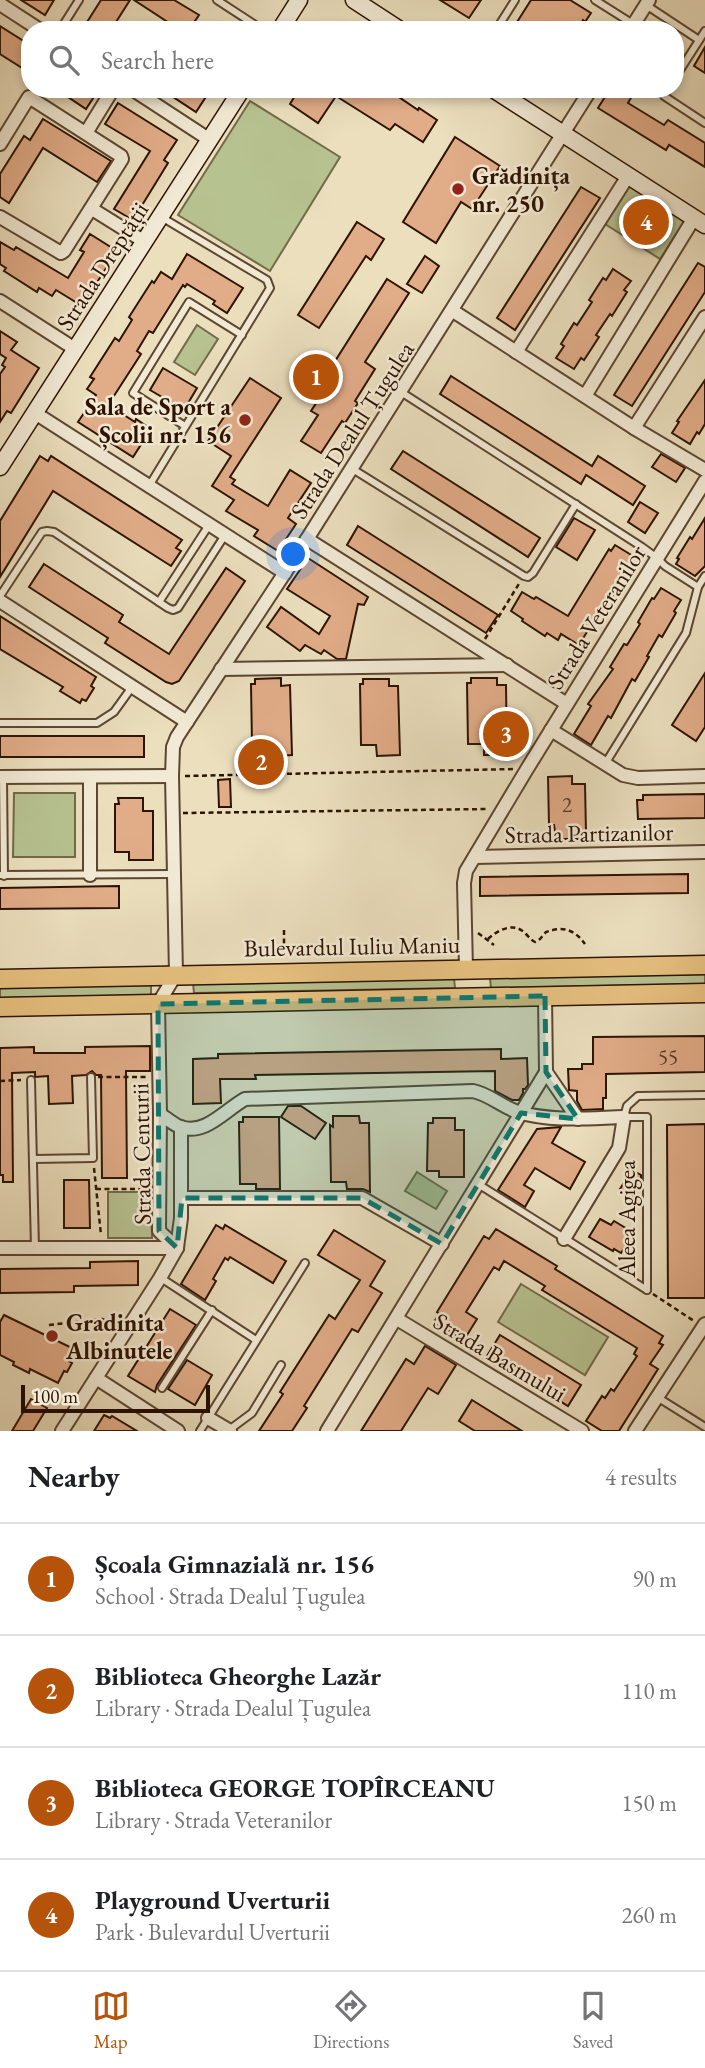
<!DOCTYPE html>
<meta charset="utf-8">
<style>
:root{--surface:#fff;--page:#f2f2f2;--text:#202124;--muted:#757577;--line:#e0e0e0;--accent:#b45309}
body{margin:0;font-family:"EB Garamond",serif;background:var(--page);color:var(--text)}
.scale{position:absolute;left:21px;bottom:18px;width:189px;box-sizing:border-box;padding-left:7px;border:4px solid #2d1300;border-top:0;font-size:19px;line-height:24px;white-space:nowrap;color:#2d1300;-webkit-text-stroke:5px #f2ead5;paint-order:stroke}
.you{position:absolute;left:294px;top:555px;width:24px;height:24px;margin:-18px;border:5px solid #fff;border-radius:50%;background:#1a73e8;box-shadow:0 0 0 10px #1a73e833}
.badge{display:grid;place-items:center;width:46px;height:46px;border-radius:50%;background:var(--accent);color:#fff;font-size:23px;font-weight:700}
.pin{position:absolute;translate:-50% -50%;border:4px solid #fff;box-shadow:0 2px 7px #0006}
.list{margin:0;padding:0;list-style:none}
h2{display:flex;justify-content:space-between;align-items:center;height:91px;margin:0;padding:0 28px;font-size:30px}
h2 small{font-size:23px;font-weight:400;color:var(--muted)}
.list li{display:grid;grid-template-columns:46px 1fr auto;gap:21px;align-items:center;box-sizing:border-box;height:112px;padding:0 28px;border-top:2px solid var(--line)}
.list b{display:block;font-size:26px;white-space:nowrap}
.list p{margin:0;font-size:23px;white-space:nowrap;color:var(--muted)}
.list em{font-size:23px;font-style:normal;color:var(--muted)}
.icon{flex:none;width:38px;height:38px;fill:none;stroke:currentColor;stroke-width:2;stroke-linecap:round;stroke-linejoin:round}
.map{position:relative;flex:none;width:705px;height:1431px;overflow:hidden}
.search{position:absolute;background:var(--surface);box-shadow:0 4px 10px #0003;left:21px;right:21px;top:21px;height:77px;display:flex;align-items:center;gap:18px;box-sizing:border-box;padding:0 24px;border-radius:28px;color:var(--muted);font-size:26px}
.sheet{height:539px;background:var(--surface)}
nav{display:flex;justify-content:space-around;align-items:center;box-sizing:border-box;height:98px;border-top:2px solid var(--line);background:var(--surface);font-size:19px;color:var(--muted)}
nav a{display:grid;justify-items:center;gap:4px}
nav .on{color:var(--accent)}
.map>svg:first-child{display:block}
.green{fill:#b7c291;stroke:#726a48;stroke-width:2}
.building{fill:#e1ac88;stroke:#2d1300;stroke-width:2}
.lines{fill:none;stroke-linecap:round;stroke-linejoin:round}
.lane-casing{stroke:#5c4630;stroke-width:10}
.street-casing{stroke:#5c4630;stroke-width:16}
.secondary-casing{stroke:#2d1300;stroke-width:19}
.primary-casing{stroke:#2d1300;stroke-width:21}
.path{stroke:#2d1300;stroke-width:2.5;stroke-dasharray:5 3.5;stroke-linecap:butt}
.lane{stroke:#f2ead5;stroke-width:6}
.street{stroke:#f2ead5;stroke-width:12}
.secondary{stroke:#f2ead5;stroke-width:16}
.primary{stroke:#e6c07f;stroke-width:18}
.marked{fill:#0f766e;fill-opacity:0.2;stroke:#0f766e;stroke-width:5;stroke-dasharray:14 9;stroke-linejoin:round}
.poi-dot{fill:#8f2418;stroke:#f2ead5;stroke-width:2.5}
.labels{text-anchor:middle;dominant-baseline:central;stroke-width:5;stroke-linejoin:round;paint-order:stroke}
.number-label{font-size:21px;fill:#5a3922}
.poi-label{font-size:24px;font-weight:bold;fill:#2d1300;stroke:#f2ead5;text-anchor:start}
.street-label{font-size:24px;fill:#2d1300;stroke:#f2ead5}
</style>
<div class="map">
<svg width="705" height="1431" viewBox="0 0 705 1431">
<rect width="100%" height="100%" fill="#ebdfbe"/>
<filter id="stains"><feTurbulence type="fractalNoise" baseFrequency=".00286" numOctaves="4"/><feColorMatrix values="0 0 0 0 .2 0 0 0 0 .09 0 0 0 0 .02 0 0 0 .5 -.17"/></filter>
<radialGradient id="worn" r=".72"><stop offset=".6" stop-color="#630" stop-opacity="0"/><stop offset="1" stop-color="#630" stop-opacity=".3"/></radialGradient>
<!-- green -->
<g class="green">
<path d="M250 101 340 157 270 271 178 215Z"/>
<path d="M631 184 686 219 660 259 605 224Z"/>
<path d="M197 325 218 339 195 375 174 362Z"/>
<path d="M14 793H75V857H13Z"/>
<path d="M705 974V984L491 988 490 978Z"/>
<path d="M454 978 455 988 194 993 193 983Z"/>
<path d="M151 985V995L0 998V987Z"/>
<path d="M417 1172 447 1191 436 1209 405 1191Z"/>
<path d="M108 1192H151L152 1238H108Z"/>
<path d="M521 1284 608 1337 585 1375 498 1322Z"/>
</g>
<!-- building -->
<g class="building">
<path d="M21 0H54L45 15Z"/>
<path d="M101 0H130L111 30H82Z"/>
<path d="M134 0H174L199 15 189 30H180Z"/>
<path d="M440 0H481L469 18Z"/>
<path d="M531 0H570L591 13 585 22 583 20 577 30H512Z"/>
<path d="M0 26 30 45V73L0 54Z"/>
<path d="M705 47V73L694 66Z"/>
<path d="M56 89H99L86 109Z"/>
<path d="M161 89H211L196 112Z"/>
<path d="M299 89H387L418 110 419 108 437 120 423 142 395 124 390 130 336 96 318 123 290 104Z"/>
<path d="M610 89H636L628 103 664 125 668 120 705 143V167L669 145 666 150 598 108Z"/>
<path d="M118 103 177 140 164 160 168 163 133 220 114 209 150 151 105 124Z"/>
<path d="M43 119 111 161 97 182 43 148 9 203 0 197V174L24 136 30 140Z"/>
<path d="M455 137 500 166 472 209 461 202 436 243 403 222Z"/>
<path d="M581 187 600 198 515 330 497 318Z"/>
<path d="M357 222 384 239 371 260 366 256 319 328 298 315Z"/>
<path d="M90 234 117 251 82 306 56 290 52 296 39 288 37 292 4 271 6 268 0 264V242L14 250 16 247 68 278 84 252 80 250Z"/>
<path d="M187 254 243 288 227 313 213 304 215 301 187 284 185 287 183 285 153 333 149 331 137 351 141 354 110 402 112 403 110 406 135 422 136 419 151 429 133 457 78 422 96 395 87 389 94 379 90 377 115 338 119 341 132 320 129 317 152 281 154 283 161 272 172 279Z"/>
<path d="M425 256 439 266 422 293 407 284Z"/>
<path d="M698 263 705 267V292L632 406 614 395Z"/>
<path d="M613 269 631 281 624 290 627 292 612 316 610 314 596 335 599 337 584 360 581 358 574 369 556 358 564 346 561 344 574 323 577 325 592 302 589 300 603 278 606 280Z"/>
<path d="M387 279 409 293 365 362 375 369 355 401 358 403 345 423 342 421 321 453 301 441 318 415 311 411 338 370 332 366Z"/>
<path d="M0 331 17 342 11 350 39 368 11 413 7 411 0 422V374L5 367 2 365 6 358 0 354Z"/>
<path d="M163 368 197 388 184 410 150 390Z"/>
<path d="M451 376 592 466 598 456 645 486 633 505 586 475 581 484 440 394Z"/>
<path d="M250 378 281 398 230 477 235 480 232 484 268 506 290 470 311 483 288 518 296 524 278 551 254 536 258 530 226 511 234 500 212 486 231 456 208 441Z"/>
<path d="M705 380V424L699 434 697 432 690 444 672 433 679 422 677 421Z"/>
<path d="M403 451 540 538 528 557 391 469Z"/>
<path d="M661 454 685 468 676 482 652 467Z"/>
<path d="M40 456 48 461 51 456 182 540 176 548 181 551 171 566 53 491 0 577V521Z"/>
<path d="M640 502 658 513 645 533 628 522Z"/>
<path d="M574 518 595 530 577 560 556 547Z"/>
<path d="M705 518V566L695 576 676 564 679 559 677 558 690 537 692 539Z"/>
<path d="M358 526 498 615 486 633 347 545Z"/>
<path d="M615 545 633 556 630 562 633 563 601 616 598 614 579 645 561 634 558 640 547 633 545 636 522 621 523 619 511 611 522 592 534 599 536 597 568 616 609 549 611 551Z"/>
<path d="M308 558 368 597 364 605 358 604 346 659H337L324 650 321 654 305 645 300 651 267 627 281 607 319 634 330 616 287 589Z"/>
<path d="M44 564 123 615 119 622 169 654 226 568 245 581 179 681 172 684 166 682 105 643 108 638 29 587Z"/>
<path d="M661 588 681 600 674 611 676 613 662 637 659 635 647 656 649 657 635 681 632 679 611 718 608 716 591 745 574 734 591 706 588 704 613 669 610 667 624 644 627 645 640 624 638 622 652 598 654 599Z"/>
<path d="M0 616 96 677 91 686 94 688 86 701 82 699 80 703 60 691 63 687 0 649Z"/>
<path d="M705 673V727L696 741 672 725Z"/>
<path d="M281 678V686L290 685 292 755 276 756V767L246 768 245 745H252L251 684H255V679Z"/>
<path d="M471 678H497V685H506L507 755H484V744H468L467 683H471Z"/>
<path d="M363 679H389V686H398L400 755 377 756 376 745H361L360 684H363Z"/>
<rect x="0" y="736" width="144" height="21"/>
<path d="M572 776V784H585L586 832H582V839H559V834H556L555 831 554 825H549L548 777Z"/>
<path d="M230 779 231 807H219L218 780Z"/>
<path d="M705 794V818L638 819 637 800H643V795Z"/>
<path d="M118 798H143V811H153V860H129V852H115V804H119Z"/>
<path d="M688 874V893L480 896V877Z"/>
<path d="M119 886V908L0 909V888Z"/>
<path d="M705 1036V1072L606 1074V1098H603V1109L582 1110 577 1101V1091L569 1090 568 1069H582V1064H593V1037Z"/>
<path d="M150 1046V1071H126L127 1178H102L101 1075H96L92 1071 86 1075 72 1076 73 1103 49 1104 48 1076 35 1077V1072L12 1073 13 1182H3V1175H0V1048L34 1047V1053H85V1047Z"/>
<path d="M501 1049V1059L527 1058 528 1085 525 1089H523V1093L519 1100H512L495 1091V1071L255 1075 256 1079H220L221 1103 193 1104V1059L218 1058V1054Z"/>
<path d="M288 1106H301L326 1123 315 1139 281 1117Z"/>
<path d="M333 1116H359L360 1123H369L370 1192 363 1189H347L346 1182H331L330 1125 333 1127Z"/>
<path d="M243 1117H279L280 1189H256V1184H240L239 1122H243Z"/>
<path d="M433 1118H455V1130H464V1177H439V1171H427L428 1123H433Z"/>
<path d="M705 1124V1298H668L667 1125Z"/>
<path d="M561 1127 552 1143 585 1162 570 1189 535 1168 524 1185 534 1191 525 1207 498 1190 537 1129Z"/>
<path d="M632 1170 641 1175V1181L632 1197 620 1189Z"/>
<path d="M64 1180H89L90 1228H64Z"/>
<path d="M600 1219 611 1225 614 1221 634 1233 621 1253 614 1249 613 1251 589 1237Z"/>
<path d="M216 1225 223 1229 225 1225 286 1261 273 1283 230 1257 228 1260 225 1258 213 1279 216 1281 205 1300 181 1284Z"/>
<path d="M496 1229 557 1266 555 1269 663 1336 659 1343 663 1345 650 1364 658 1369 619 1431H602L586 1421 602 1396 605 1398 611 1389 614 1391 637 1356 634 1354 637 1348 542 1290 545 1286 504 1261 499 1270 494 1267 466 1312 477 1319 464 1340 434 1322 439 1314 437 1312 484 1236 489 1239Z"/>
<path d="M334 1230 385 1261 370 1286 382 1293 358 1332 352 1329 304 1406 307 1408 292 1431H259L283 1394 280 1392 329 1315 335 1319 360 1280 318 1255Z"/>
<path d="M138 1261V1285L74 1286V1292L0 1293V1269L90 1268V1262Z"/>
<path d="M170 1309 196 1325 157 1385 155 1392 128 1376Z"/>
<path d="M4 1315 74 1349 69 1361 72 1363 67 1372 64 1371 58 1383 30 1369 29 1373 13 1365 14 1362 0 1355V1322Z"/>
<path d="M500 1335 581 1385 568 1406 487 1356Z"/>
<path d="M425 1346 456 1365 438 1394 428 1388 401 1431H361L406 1359 414 1364Z"/>
<path d="M187 1360 212 1375 195 1405 168 1389Z"/>
<path d="M31 1399 47 1408 33 1431H12Z"/>
<path d="M472 1400 522 1431H475L459 1421Z"/>
<path d="M104 1415 110 1418 112 1416 137 1431H94Z"/>
</g>
<g class="lines">
<!-- lane casing -->
<g class="lane-casing">
<g id="lane">
<path d="M217 0 263 30"/>
<path d="M595 0 633 24"/>
<path d="M646 5 699 40"/>
<path d="M60 30 79 0"/>
<path d="M496 30 515 0"/>
<path d="M675 78 705 31"/>
<path d="M668 89 664 96 705 123"/>
<path d="M401 392 642 547 657 558 665 566 698 587"/>
<path d="M185 426 133 393 189 302 242 335"/>
<path d="M351 468 524 576 528 577 533 573 576 504"/>
<path d="M149 486 270 288 267 280 163 218"/>
<path d="M0 596 42 532 47 531 54 532 168 608 173 610 178 608 225 535"/>
<path d="M159 602 209 525"/>
<path d="M0 723H97L114 712 132 687"/>
<path d="M605 764 686 633 698 587 705 576"/>
<path d="M3 777 4 876"/>
<path d="M0 875 173 874"/>
<path d="M31 1080 35 1248"/>
<path d="M34 1159 93 1158 91 1077"/>
<path d="M478 1184 647 1290"/>
<path d="M161 1278 256 1340"/>
<path d="M647 1290V1117H624L627 1106 638 1096 705 1095"/>
<path d="M162 1388 212 1310"/>
<path d="M657 1397 705 1427"/>
<path d="M229 1430 252 1413 281 1365"/>
<path d="M200 1431 305 1263"/>
</g>
</g>
<!-- street casing -->
<g class="street-casing">
<g id="street">
<path d="M0 4 40 30"/>
<path d="M630 30 649 0"/>
<path d="M132 89 210 140"/>
<path d="M86 133 113 89"/>
<path d="M0 144 29 97 121 156 122 159 64 251 61 253 0 217"/>
<path d="M92 209 145 242"/>
<path d="M0 301 75 349"/>
<path d="M453 311 634 428 705 470"/>
<path d="M516 352 628 176"/>
<path d="M585 396 694 218"/>
<path d="M35 413 285 573"/>
<path d="M634 428 705 317"/>
<path d="M307 539 567 704"/>
<path d="M0 601 187 722"/>
<path d="M221 669 507 665"/>
<path d="M551 730 623 775 638 778 705 776"/>
<path d="M0 777 172 776"/>
<path d="M90 777V875"/>
<path d="M475 857 705 852"/>
<path d="M466 969 464 883 466 871 527 769 705 481"/>
<path d="M545 996 546 1072"/>
<path d="M546 1072 578 1119"/>
<path d="M160 1114C166 1118 173 1124 180 1127 205 1136 225 1110 245 1099L473 1091C489 1094 502 1107 518 1112 552 1122 589 1118 624 1117L619 1148 564 1239"/>
<path d="M182 1198H362L442 1244"/>
<path d="M0 1248H177"/>
<path d="M177 1248 159 1231 160 1114 158 1004 176 974 172 776 173 747 177 737 307 539 591 89"/>
<path d="M397 1319 582 1431"/>
<path d="M96 1378 178 1431"/>
<path d="M208 1418 230 1431"/>
<path d="M62 1431 160 1278 177 1248 181 1218V1127"/>
<path d="M327 1431 546 1072"/>
<path d="M635 1431 705 1324"/>
</g>
</g>
<!-- secondary casing -->
<g class="secondary-casing">
<g id="secondary">
<path d="M354 0 400 30"/>
<path d="M280 30 299 0"/>
<path d="M493 89 705 225"/>
<path d="M0 467 242 89"/>
</g>
</g>
<!-- primary casing -->
<g class="primary-casing">
<g id="primary">
<path d="M0 979 705 965"/>
<path d="M0 1007 705 993"/>
</g>
</g>
<!-- path -->
<g class="path">
<path d="M485 639 520 582"/>
<path d="M185 776 515 769"/>
<path d="M183 813 488 809"/>
<path d="M284 930V948"/>
<path d="M478 933 494 945"/>
<path d="M488 939C498 930 514 921 526 934 529 937 531 940 535 942L540 939 546 932C563 926 574 929 585 944"/>
<path d="M98 1077H148"/>
<path d="M0 1081 21 1080"/>
<path d="M94 1168 101 1235"/>
<path d="M96 1189H149"/>
<path d="M653 1294 694 1321"/>
<path d="M49 1325 102 1319 115 1324"/>
</g>
<!-- lane -->
<use href="#lane" class="lane"/>
<!-- street -->
<use href="#street" class="street"/>
<!-- secondary -->
<use href="#secondary" class="secondary"/>
<!-- primary -->
<use href="#primary" class="primary"/>
</g>
<!-- marked area -->
<path class="marked" d="M545 996 546 1072 578 1119 521 1113 442 1244 362 1198H182L177 1248 159 1231 158 1004Z"/>
<!-- markers -->
<g class="poi-dot">
<circle cx="458" cy="189" r="7"/>
<circle cx="245" cy="420" r="7"/>
<circle cx="52" cy="1336" r="7"/>
</g>
<g class="labels">
<!-- number labels -->
<g class="number-label">
<text x="567" y="804">2</text>
<text x="668" y="1056">55</text>
</g>
<!-- poi labels -->
<g class="poi-label">
<text x="472" y="175">Grădinița<tspan x="472" dy="28">nr. 250</tspan></text>
<text x="231" y="406" text-anchor="end">Sala de Sport a<tspan x="231" dy="28">Școlii nr. 156</tspan></text>
<text x="66" y="1322">Gradinita<tspan x="66" dy="28">Albinutele</tspan></text>
</g>
<!-- street labels -->
<g class="street-label">
<text transform="translate(102 266) rotate(-57)">Strada Dreptății</text>
<text transform="translate(352 430) rotate(-57)">Strada Dealul Țugulea</text>
<text transform="translate(596 617) rotate(-58)">Strada Veteranilor</text>
<text transform="translate(589 833) rotate(-1)">Strada Partizanilor</text>
<text transform="translate(352 946) rotate(-1)">Bulevardul Iuliu Maniu</text>
<text transform="translate(141 1154) rotate(-91)">Strada Centurii</text>
<text transform="translate(626 1219) rotate(-90)">Aleea Agigea</text>
<text transform="translate(500 1357) rotate(31)">Strada Basmului</text>
</g>
</g>
<rect width="100%" height="100%" filter="url(#stains)"/>
<rect width="100%" height="100%" fill="url(#worn)"/>
</svg>
<div class="scale">100 m</div>
<div class="you"></div>
<div class="pin badge" style="left:316px;top:377px">1</div>
<div class="pin badge" style="left:261px;top:762px">2</div>
<div class="pin badge" style="left:506px;top:734px">3</div>
<div class="pin badge" style="left:646px;top:222px">4</div>
<div class="search"><svg class="icon" aria-label="search" viewBox="0 0 24 24"><circle cx="10" cy="10" r="6"/><path d="M15 15l6 6"/></svg>Search here</div>
</div>
<section class="sheet">
<h2>Nearby<small>4 results</small></h2>
<ul class="list">
<li><span class="badge">1</span><div><b>Școala Gimnazială nr. 156</b><p>School · Strada Dealul Țugulea</p></div><em>90 m</em></li>
<li><span class="badge">2</span><div><b>Biblioteca Gheorghe Lazăr</b><p>Library · Strada Dealul Țugulea</p></div><em>110 m</em></li>
<li><span class="badge">3</span><div><b>Biblioteca GEORGE TOPÎRCEANU</b><p>Library · Strada Veteranilor</p></div><em>150 m</em></li>
<li><span class="badge">4</span><div><b>Playground Uverturii</b><p>Park · Bulevardul Uverturii</p></div><em>260 m</em></li>
</ul>
</section>
<nav>
<a class="on"><svg class="icon" aria-label="map" viewBox="0 0 24 24"><path d="M3 6l6-2 6 2 6-2v14l-6 2-6-2-6 2zM9 4v14M15 6v14"/></svg>Map</a>
<a><svg class="icon" aria-label="directions" viewBox="0 0 24 24"><path d="M12 3l9 9-9 9-9-9zM9 14v-3h6M13 9l2 2-2 2"/></svg>Directions</a>
<a><svg class="icon" aria-label="saved" viewBox="0 0 24 24"><path d="M7 4h10v16l-5-4-5 4z"/></svg>Saved</a>
</nav>
